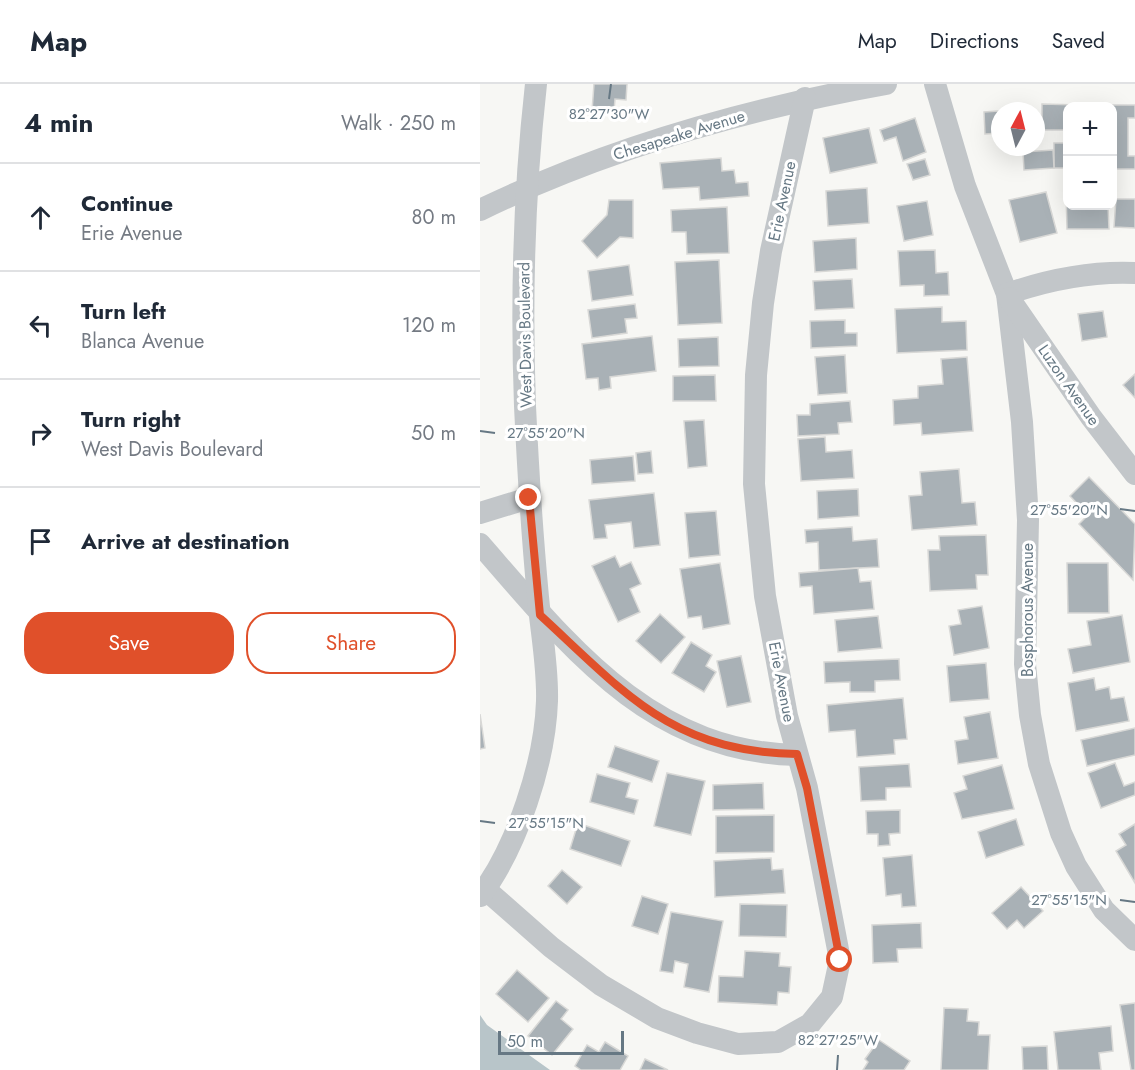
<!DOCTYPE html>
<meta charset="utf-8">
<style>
:root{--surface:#fff;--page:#f6f6f7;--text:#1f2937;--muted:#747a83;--line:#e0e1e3;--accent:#e0502a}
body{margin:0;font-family:Jost,sans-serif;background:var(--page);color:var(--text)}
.controls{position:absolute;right:18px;top:18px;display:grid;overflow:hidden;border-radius:12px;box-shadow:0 6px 24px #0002}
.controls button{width:54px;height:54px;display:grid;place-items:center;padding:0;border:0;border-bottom:2px solid var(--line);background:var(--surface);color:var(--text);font:30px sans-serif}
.compass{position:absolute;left:511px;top:18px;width:54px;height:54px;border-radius:50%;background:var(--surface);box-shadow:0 6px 24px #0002;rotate:7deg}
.scale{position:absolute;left:18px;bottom:15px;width:126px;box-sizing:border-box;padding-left:6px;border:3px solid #667884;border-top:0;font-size:16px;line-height:21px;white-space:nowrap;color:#667884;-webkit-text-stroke:4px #fff;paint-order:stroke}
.stop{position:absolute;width:18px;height:18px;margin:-14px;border:4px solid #e0502a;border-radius:50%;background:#fff}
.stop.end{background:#e0502a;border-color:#fff;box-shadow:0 2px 6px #0008}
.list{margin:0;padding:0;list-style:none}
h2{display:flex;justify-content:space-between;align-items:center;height:78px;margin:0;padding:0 24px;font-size:26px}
h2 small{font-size:20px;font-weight:400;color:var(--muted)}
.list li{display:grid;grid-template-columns:39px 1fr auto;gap:18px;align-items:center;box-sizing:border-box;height:108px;padding:0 24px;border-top:2px solid var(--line)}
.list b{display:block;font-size:22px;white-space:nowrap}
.list p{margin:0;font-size:20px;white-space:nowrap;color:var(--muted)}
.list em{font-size:20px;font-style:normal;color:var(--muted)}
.actions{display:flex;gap:12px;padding:18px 24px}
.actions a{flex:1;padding:14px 0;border:2px solid var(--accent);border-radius:24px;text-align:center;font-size:21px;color:var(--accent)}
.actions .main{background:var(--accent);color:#fff}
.icon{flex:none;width:33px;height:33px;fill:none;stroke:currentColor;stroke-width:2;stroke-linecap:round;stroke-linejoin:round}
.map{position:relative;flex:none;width:655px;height:986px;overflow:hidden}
header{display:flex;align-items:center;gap:36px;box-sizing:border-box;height:84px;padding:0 30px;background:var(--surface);border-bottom:2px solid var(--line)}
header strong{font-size:28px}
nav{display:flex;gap:33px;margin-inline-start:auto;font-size:21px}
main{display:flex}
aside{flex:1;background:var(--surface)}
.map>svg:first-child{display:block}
.water{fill:#b8c5c9}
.building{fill:#a9b1b6;stroke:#d8d8d6;stroke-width:1.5}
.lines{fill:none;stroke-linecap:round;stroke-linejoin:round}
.minor{stroke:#c2c6c9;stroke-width:22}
.route{stroke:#e0502a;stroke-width:8}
.ticks{fill:none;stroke:#667884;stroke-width:2}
.labels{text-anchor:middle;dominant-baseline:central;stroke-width:6;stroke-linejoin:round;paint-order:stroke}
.street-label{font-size:16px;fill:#667884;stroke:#fff}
.ticks-label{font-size:15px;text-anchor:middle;fill:#667884;stroke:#fff;stroke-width:6;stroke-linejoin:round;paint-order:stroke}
</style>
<header>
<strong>Map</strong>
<nav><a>Map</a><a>Directions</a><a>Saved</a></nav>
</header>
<main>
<aside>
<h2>4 min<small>Walk · 250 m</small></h2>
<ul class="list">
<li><svg class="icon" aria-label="ahead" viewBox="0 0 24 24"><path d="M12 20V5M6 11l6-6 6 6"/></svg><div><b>Continue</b><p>Erie Avenue</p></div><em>80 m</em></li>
<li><svg class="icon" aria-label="left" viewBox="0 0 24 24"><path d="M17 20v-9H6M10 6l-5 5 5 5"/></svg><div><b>Turn left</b><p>Blanca Avenue</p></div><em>120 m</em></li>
<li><svg class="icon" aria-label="right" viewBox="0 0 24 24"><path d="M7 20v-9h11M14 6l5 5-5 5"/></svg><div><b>Turn right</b><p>West Davis Boulevard</p></div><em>50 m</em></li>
<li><svg class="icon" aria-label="arrive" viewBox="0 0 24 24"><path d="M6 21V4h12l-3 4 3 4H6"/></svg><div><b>Arrive at destination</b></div></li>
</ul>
<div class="actions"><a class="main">Save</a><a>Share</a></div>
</aside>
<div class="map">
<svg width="655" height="986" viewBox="0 0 655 986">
<rect width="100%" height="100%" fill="#f7f7f4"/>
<!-- water -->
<path class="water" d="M0 931 7 941 70 986H0Z"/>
<!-- building -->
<g class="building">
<path d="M114 0H147L146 16 135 15 134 28 112 27Z"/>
<path d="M562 20 599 21 588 22V84H574V59H587V46H562Z"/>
<path d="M612 21H655V34H648V72H655V85H635L636 72H632V22Z"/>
<path d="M551 25V27H520V49L505 50 504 28Z"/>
<path d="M435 34 446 68 423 77 416 53 404 57 400 46Z"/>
<path d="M389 44 397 79 350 89 343 54Z"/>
<path d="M573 66 574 84 544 86 543 68Z"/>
<path d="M241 74 242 87 254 86 256 99 268 98 269 112 220 116 219 103 183 105 180 79Z"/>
<path d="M445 75 450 91 433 96 427 80Z"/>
<path d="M387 104 389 139 348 142 346 107Z"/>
<path d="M586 107 588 122H628L629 145H587Z"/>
<path d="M566 108 577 149 540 158 529 116Z"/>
<path d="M636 115H655V144L634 143Z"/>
<path d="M129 116H153V154L140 153 117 174 102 157 127 131Z"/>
<path d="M447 117 453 151 424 157 417 122Z"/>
<path d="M247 123 249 169 207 170 206 148H192L191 126Z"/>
<path d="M376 154 377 185 335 188 333 157Z"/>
<path d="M455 166 456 189 468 188 469 211 444 212V201L420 202 418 167Z"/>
<path d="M239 176 242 239 198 241 195 178Z"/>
<path d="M149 181 153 211 112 217 108 187Z"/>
<path d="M372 195 374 224 335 226 333 197Z"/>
<path d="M155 220 157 234 145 235 147 249 112 254 108 226Z"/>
<path d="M462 223V238L486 237 487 266 417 269 415 225Z"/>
<path d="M623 227 627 253 602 257 598 230Z"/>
<path d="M365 236V249H377V262L331 264 330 237Z"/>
<path d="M172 252 176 287 130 293 131 304 119 306 118 294 106 295 102 260Z"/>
<path d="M238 253 239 282 199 283 198 255Z"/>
<path d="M365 271 367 309 338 311 335 273Z"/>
<path d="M487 273 493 347 442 351 441 339 414 341 413 316 438 314V302L463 300 461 275Z"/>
<path d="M655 290V314L643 301Z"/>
<path d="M235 291 236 317H193V292Z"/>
<path d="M370 317 372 338 358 339 359 350 318 352 317 331H330V320Z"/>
<path d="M224 336 227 382 208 384 204 337Z"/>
<path d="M345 353 346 368 372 366 374 394 321 397 318 355Z"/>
<path d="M171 367 173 389 158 390 156 369Z"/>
<path d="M153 372 155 397 112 400 110 376Z"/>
<path d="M479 385 482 419 495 418 497 441 432 446 429 412 442 411 440 388Z"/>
<path d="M609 393 655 440 653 496 599 440 608 431 590 412Z"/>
<path d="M378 405 379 432 338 435 337 407Z"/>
<path d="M174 409 180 461 154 464 151 438 125 441 127 454 114 455 109 416Z"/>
<path d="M236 427 240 471 209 474 205 429Z"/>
<path d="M372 443 373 457 397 455 399 483 339 486 338 458 326 459 325 446Z"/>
<path d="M506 451 508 491H496L497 505 450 507 448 466H460L459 452Z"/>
<path d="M135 472 140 483 151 478 161 500 150 505 160 528 138 538 112 482Z"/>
<path d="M240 479 250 540 223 545 221 532 208 534 200 485Z"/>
<path d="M587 479H628L629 529H588Z"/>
<path d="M378 484 380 498 391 497 394 525 334 530 332 502 320 503 319 489Z"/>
<path d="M502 522 509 564 474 571 469 542 481 540 478 526Z"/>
<path d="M180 530 205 553 181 579 156 557Z"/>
<path d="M642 531 650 578 593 589 588 565 611 561 607 537Z"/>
<path d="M398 532 402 564 358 568 355 536Z"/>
<path d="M211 558 232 571 226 582 236 588 224 608 192 589Z"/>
<path d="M261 572 271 618 247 623 237 577Z"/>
<path d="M419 575 420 596 395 597V608H370V598L345 599 344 578Z"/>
<path d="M506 579 509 615 470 618 467 582Z"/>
<path d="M614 594 616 606 629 603 631 615 644 613 649 637 596 647 588 599Z"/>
<path d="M423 614 427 655 414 656 415 670 377 673 375 646 349 648 347 621Z"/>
<path d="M510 628 518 674 478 680 475 657 488 655 484 633Z"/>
<path d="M0 630 5 664 0 665Z"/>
<path d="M655 644V671L607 682 601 656Z"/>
<path d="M135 662 179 677 172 698 128 683Z"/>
<path d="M635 679 644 702 655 698V711L621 724 608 689Z"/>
<path d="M429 680 431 703 406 704V716L381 717 379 683Z"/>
<path d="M522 681 534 725 482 735 474 709 487 705 483 692Z"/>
<path d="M187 689 225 697 211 751 174 742Z"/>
<path d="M117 690 150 699 146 713 158 716 154 730 110 718Z"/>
<path d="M283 699 284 725 233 726V701Z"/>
<path d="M420 726V749L409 750 410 761 398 762V750H387L386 727Z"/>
<path d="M294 731V768L236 769V732Z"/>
<path d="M536 735 544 761 506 774 498 748Z"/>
<path d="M98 739 150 757 141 782 90 765Z"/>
<path d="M655 740V799L636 767 646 761 639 750Z"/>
<path d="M432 771 436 822 422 823 421 810 406 812 403 774Z"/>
<path d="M291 774 292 786 303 785 305 809 235 813 234 777Z"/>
<path d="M82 786 102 803 87 820 68 802Z"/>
<path d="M541 803 563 827 544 844 537 836 527 845 512 829Z"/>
<path d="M162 812 188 820 178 850 152 842Z"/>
<path d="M260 820 307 821 306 853 259 852Z"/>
<path d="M191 828 243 837 229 908 204 903 208 880 195 877 193 889 180 887Z"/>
<path d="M441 839 442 864 417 865 418 878 393 879 392 841Z"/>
<path d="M265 867 300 869 299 882 311 883 309 909 298 908 297 921 238 918 239 892 263 893Z"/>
<path d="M37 886 69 914 48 938 16 910Z"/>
<path d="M76 917 88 926 81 935 93 945 72 971 48 952Z"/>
<path d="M655 919V986H651L640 921Z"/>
<path d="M464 924 488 925 487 937 499 938 498 951H510L508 986H461Z"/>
<path d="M631 942 633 967 619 969 621 986H578L574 948Z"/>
<path d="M399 956 430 977 424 986H383L388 978 385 975Z"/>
<path d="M125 958 148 972 140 986H101L95 982 107 961 119 968Z"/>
<path d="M567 962 568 986H543L542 963Z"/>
<path d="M165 975 188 986H160Z"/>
</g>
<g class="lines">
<!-- minor -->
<g class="minor">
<path d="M455 0 485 102 527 210 542 338 548 436 545 580 550 631 559 680 581 749 596 782 624 826 655 856"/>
<path d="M0 126C128 64 266 25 406 0"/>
<path d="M527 210C570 195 610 187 655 189"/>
<path d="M529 214 611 333 655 390"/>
<path d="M0 429 49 414"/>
<path d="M0 460C89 562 170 668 317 671"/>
<path d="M5 805 71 863 121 901 177 934 217 949 258 960 298 958 330 940 352 913 360 876 327 704 307 632 285 512 274 400 276 291 283 219 291 167 325 14"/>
<path d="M0 812C37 763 65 678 67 617 68 582 61 547 58 513 52 449 48 386 45 322 41 214 44 107 56 0"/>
</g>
</g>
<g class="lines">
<!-- route -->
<path class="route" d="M49 414 60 531C145 609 192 668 317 670L327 704 360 876"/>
</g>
<!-- ticks -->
<path class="ticks" d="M129 15 131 0M0 347 15 349M640 425 655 427M0 737 15 739M640 816 655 818M357 986 358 971"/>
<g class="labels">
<!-- street labels -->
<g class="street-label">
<text transform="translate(199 51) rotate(-17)">Chesapeake Avenue</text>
<text transform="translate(302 117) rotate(-78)">Erie Avenue</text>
<text transform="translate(45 251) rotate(-91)">West Davis Boulevard</text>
<text transform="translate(589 301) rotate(55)">Luzon Avenue</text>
<text transform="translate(547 526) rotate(-90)">Bosphorous Avenue</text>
<text transform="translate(302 598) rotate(79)">Erie Avenue</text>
</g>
</g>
<g class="ticks-label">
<text x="129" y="35">82°27'30"W</text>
<text x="66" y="354">27°55'20"N</text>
<text x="589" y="431">27°55'20"N</text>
<text x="66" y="744">27°55'15"N</text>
<text x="589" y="821">27°55'15"N</text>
<text x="358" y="961">82°27'25"W</text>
</g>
</svg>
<div class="controls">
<button>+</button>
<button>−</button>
</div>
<svg class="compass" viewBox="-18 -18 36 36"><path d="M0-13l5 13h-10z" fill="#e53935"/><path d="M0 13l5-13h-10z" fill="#747a83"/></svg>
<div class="scale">50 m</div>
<div class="stop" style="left:360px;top:876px"></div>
<div class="stop end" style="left:49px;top:414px"></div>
</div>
</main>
